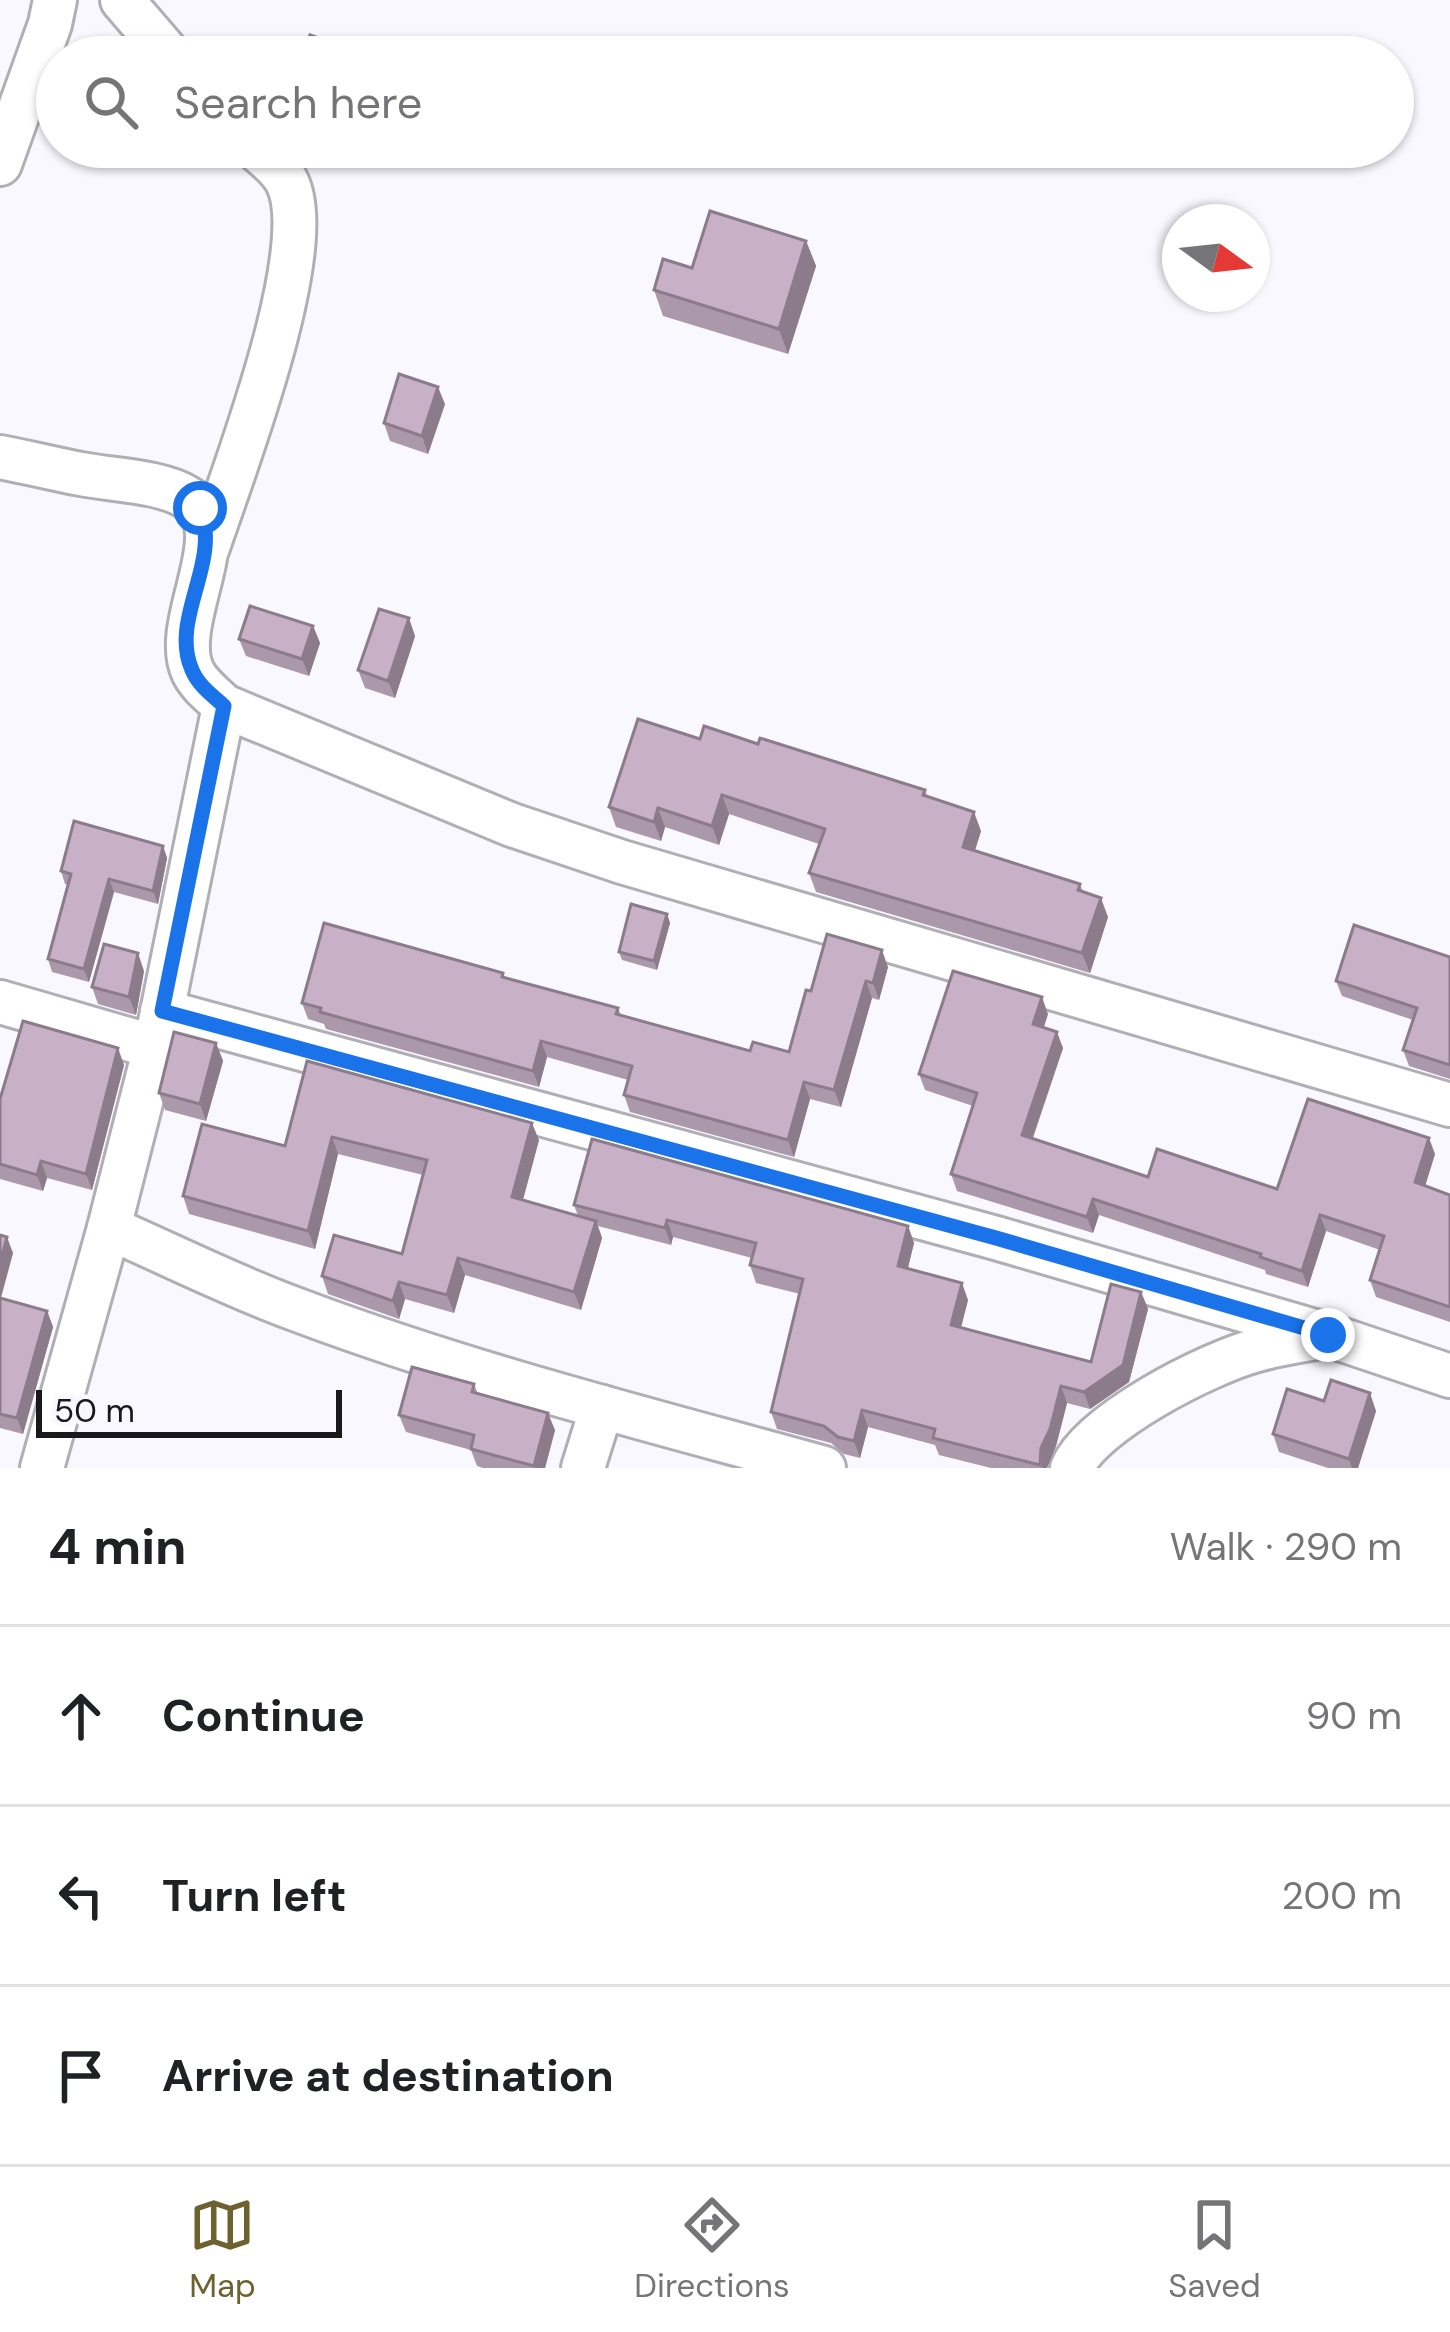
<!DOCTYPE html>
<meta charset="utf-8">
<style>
:root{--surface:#fff;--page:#f2f2f2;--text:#202124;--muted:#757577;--line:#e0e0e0;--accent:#6d622f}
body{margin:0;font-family:"DM Sans",sans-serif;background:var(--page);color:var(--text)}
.compass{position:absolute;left:1162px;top:204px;width:108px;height:108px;border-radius:50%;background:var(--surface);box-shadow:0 3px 9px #0004;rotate:105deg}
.scale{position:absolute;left:36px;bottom:30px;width:306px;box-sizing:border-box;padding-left:12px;border:6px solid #19181b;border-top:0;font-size:33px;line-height:42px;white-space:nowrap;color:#19181b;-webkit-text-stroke:9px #f9f8ff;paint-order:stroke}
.stop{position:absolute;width:36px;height:36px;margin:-27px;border:9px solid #1a73e8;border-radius:50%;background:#fff}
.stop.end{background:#1a73e8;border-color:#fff;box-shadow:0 3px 12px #0008}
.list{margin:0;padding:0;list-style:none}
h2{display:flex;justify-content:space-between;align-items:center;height:156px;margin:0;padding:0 48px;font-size:51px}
h2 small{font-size:39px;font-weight:400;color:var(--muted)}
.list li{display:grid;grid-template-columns:78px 1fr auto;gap:36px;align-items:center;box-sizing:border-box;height:180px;padding:0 48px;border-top:3px solid var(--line)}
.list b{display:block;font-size:45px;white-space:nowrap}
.list em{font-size:39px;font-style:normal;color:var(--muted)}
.icon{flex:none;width:66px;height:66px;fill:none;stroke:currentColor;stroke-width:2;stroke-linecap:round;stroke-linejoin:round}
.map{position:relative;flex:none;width:1450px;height:1468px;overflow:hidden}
.search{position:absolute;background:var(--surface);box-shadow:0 3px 9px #0004;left:36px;right:36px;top:36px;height:132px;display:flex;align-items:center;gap:30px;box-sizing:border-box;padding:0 42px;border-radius:66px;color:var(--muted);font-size:45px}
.sheet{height:696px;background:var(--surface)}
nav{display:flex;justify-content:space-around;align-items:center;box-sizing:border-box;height:168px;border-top:3px solid var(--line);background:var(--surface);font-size:33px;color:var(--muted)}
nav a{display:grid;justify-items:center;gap:6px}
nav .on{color:var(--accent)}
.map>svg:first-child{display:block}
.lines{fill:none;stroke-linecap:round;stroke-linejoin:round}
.minor-casing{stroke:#b0afb5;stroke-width:48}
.minor{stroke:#fff;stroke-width:42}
.wall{fill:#ac98ab}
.shaded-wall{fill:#8c7c8b}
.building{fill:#c8b1c7;stroke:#8c7c8b;stroke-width:3}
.route{stroke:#1a73e8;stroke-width:15}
</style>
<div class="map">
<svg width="1450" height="1468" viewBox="0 0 1450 1468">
<rect width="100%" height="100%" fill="#f9f8ff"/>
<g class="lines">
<!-- minor casing -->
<g class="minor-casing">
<g id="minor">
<path d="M122 0 171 57"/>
<path d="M0 164 50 24 55 0"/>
<path d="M0 457C27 462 54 469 81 474 112 480 162 481 188 498 239 530 169 622 193 672 200 686 213 695 224 706L512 825 622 862 1450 1105"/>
<path d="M208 547C232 475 322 244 286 180 279 167 265 157 254 147"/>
<path d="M0 1002 155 1047"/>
<path d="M162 1011 996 1238 1328 1335 1450 1376"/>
<path d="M109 1228C171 1255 232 1286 295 1309 467 1374 647 1419 824 1468"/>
<path d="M42 1468 109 1228 155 1047 224 706"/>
<path d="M583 1468 602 1407"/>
<path d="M1072 1468C1092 1422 1208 1363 1257 1350 1278 1344 1300 1341 1321 1337"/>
</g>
</g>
<!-- minor -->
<use href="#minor" class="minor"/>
</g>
<!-- wall -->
<g class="wall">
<path d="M806 241 816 266 788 354 663 316 654 290 692 268Z"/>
<path d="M445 404 428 454 390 441 384 423Z"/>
<path d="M313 626 320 643 309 676 246 656 239 639Z"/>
<path d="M415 636 395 698 365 688 358 670Z"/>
<path d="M700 739 758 744 925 790 927 796 981 831 975 850 1080 884 1083 892 1108 917 1090 973 816 892 809 873 819 844 729 814 719 845 665 827 661 841 616 827 609 807Z"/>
<path d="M163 846 167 858 158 904 114 892 89 982 52 972 48 959 68 885 65 884 61 871Z"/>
<path d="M667 914 670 923 657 970 622 960 619 952Z"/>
<path d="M1450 957V1079L1409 1066 1403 1050 1413 1020 1342 996 1336 981Z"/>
<path d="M888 967 879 1000 872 998 841 1107 810 1099 794 1157 630 1112 624 1095 628 1080 547 1057 539 1087 326 1029 324 1024 308 1019 302 1003 503 973 505 977 618 1008 621 1015 750 1051 789 1052 811 991Z"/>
<path d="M144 971 136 1015 98 1004 92 987Z"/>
<path d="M1048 1014 1044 1027 1063 1048 1033 1138 1148 1177 1277 1189 1435 1154 1425 1186 1450 1195V1322L1376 1297 1370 1280 1380 1250 1326 1231 1308 1287 1266 1274 1265 1270 1099 1215 1093 1233 957 1191 951 1174 973 1106 925 1090 919 1074Z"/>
<path d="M216 1043 223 1061 206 1121 165 1110 159 1093Z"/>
<path d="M307 1061 539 1140 523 1200 578 1216 574 1205 908 1226 914 1243 908 1268 968 1300 961 1328 1091 1362 1141 1292 1148 1309 1129 1382 1090 1409 1067 1403 1056 1446 1047 1468H991L939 1455 935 1445 868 1427 860 1458 844 1454 831 1443 777 1429 771 1412 800 1294 756 1283 750 1265 752 1258 673 1237 671 1245 598 1226 602 1238 581 1310 465 1275 454 1313 405 1299 399 1319 328 1294 322 1276 402 1254 423 1175 338 1154 315 1249 189 1214 183 1196 285 1146Z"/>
<path d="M124 1065 92 1190 47 1178 43 1191 0 1179V1099Z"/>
<path d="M0 1235 13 1253 1 1298 47 1311 53 1327 23 1434 0 1428Z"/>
<path d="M474 1384 478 1394 555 1430 545 1468H483L477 1466 471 1450 406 1432 399 1415Z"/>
<path d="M1324 1401 1376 1411 1358 1468H1328L1279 1452 1273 1434Z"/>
</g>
<!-- shaded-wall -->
<g class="shaded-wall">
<path d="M806 241 816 266 788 354 779 329Z"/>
<path d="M438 387 445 404 428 454 422 436Z"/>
<path d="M409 618 415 636 395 698 388 681Z"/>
<path d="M313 626 320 643 309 676 302 659Z"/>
<path d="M722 795 729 814 719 845 712 826Z"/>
<path d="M658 808 665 827 661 841 654 822Z"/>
<path d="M974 812 981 831 970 866 963 847Z"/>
<path d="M163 846 167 858 158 904 153 891Z"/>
<path d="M109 879 114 892 89 982 84 969Z"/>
<path d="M1101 898 1108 917 1090 973 1082 953Z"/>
<path d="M667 914 670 923 657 970 654 961Z"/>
<path d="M882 950 888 967 879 1000 873 983Z"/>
<path d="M138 953 144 971 136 1015 129 997Z"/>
<path d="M866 981 872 998 841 1107 834 1090Z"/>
<path d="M1042 997 1048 1014 1039 1041 1033 1024Z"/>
<path d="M1057 1032 1063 1048 1028 1151 1022 1135Z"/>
<path d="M541 1041 547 1057 539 1087 533 1071Z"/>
<path d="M216 1043 223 1061 206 1121 200 1104Z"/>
<path d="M118 1048 124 1065 92 1190 86 1174Z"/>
<path d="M804 1082 810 1099 794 1157 788 1140Z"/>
<path d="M532 1123 539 1140 519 1214 512 1197Z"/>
<path d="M332 1137 338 1154 315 1249 308 1231Z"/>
<path d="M1429 1138 1435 1154 1421 1199 1415 1182Z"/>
<path d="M41 1161 47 1178 43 1191 37 1175Z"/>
<path d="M1093 1199 1099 1215 1093 1233 1087 1217Z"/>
<path d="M1320 1215 1326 1231 1308 1287 1302 1271Z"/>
<path d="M667 1220 673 1237 671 1245 665 1228Z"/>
<path d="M596 1221 602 1238 581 1310 574 1292Z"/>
<path d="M908 1226 914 1243 904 1283 898 1266Z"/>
<path d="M7 1237 13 1253 0 1300V1263Z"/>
<path d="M458 1258 465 1275 454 1313 447 1295Z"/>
<path d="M399 1282 405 1299 399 1319 393 1301Z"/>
<path d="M962 1283 968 1300 957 1342 951 1325Z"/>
<path d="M1141 1292 1148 1309 1129 1382 1090 1409 1084 1392Z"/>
<path d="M47 1311 53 1327 23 1434 17 1418Z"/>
<path d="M1061 1386 1067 1403 1056 1446 1047 1468H1042L1041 1448Z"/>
<path d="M1370 1393 1376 1411 1358 1468H1352L1349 1459Z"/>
<path d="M862 1410 868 1427 860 1458 854 1441Z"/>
<path d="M548 1413 555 1430 545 1468H535Z"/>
</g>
<!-- building -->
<g class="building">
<path d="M310 35 372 57H302Z"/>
<path d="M710 211 806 241 779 329 654 290 663 259 692 268Z"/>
<path d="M399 374 438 387 422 436 384 423Z"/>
<path d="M250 606 313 626 302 659 239 639Z"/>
<path d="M379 609 409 618 388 681 358 670Z"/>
<path d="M638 719 700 739 704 726 758 744 760 738 925 790 923 795 974 812 963 847 1080 884 1078 890 1101 898 1082 953 809 873 825 829 722 795 712 826 658 808 654 822 609 807Z"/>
<path d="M74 821 163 846 153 891 109 879 84 969 48 959 71 874 61 871Z"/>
<path d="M631 904 667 914 654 961 619 952Z"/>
<path d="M324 923 503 973 502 977 618 1008 616 1014 750 1051 753 1042 789 1052 806 990 811 991 827 934 882 950 873 983 866 981 834 1090 804 1082 788 1140 624 1095 632 1066 541 1041 533 1071 320 1012 321 1008 302 1003Z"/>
<path d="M1354 925 1450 957V1065L1403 1050 1417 1008 1336 981Z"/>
<path d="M104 944 138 953 129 997 92 987Z"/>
<path d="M953 971 1042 997 1033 1024 1057 1032 1022 1135 1148 1177 1157 1149 1277 1189 1308 1099 1429 1138 1415 1182 1450 1195V1307L1370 1280 1384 1236 1320 1215 1302 1271 1260 1257 1261 1254 1093 1199 1087 1217 951 1174 977 1093 919 1074Z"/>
<path d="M23 1021 118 1048 86 1174 41 1161 37 1175 0 1164V1099Z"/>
<path d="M174 1032 216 1043 200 1104 159 1093Z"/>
<path d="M307 1061 532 1123 512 1197 596 1221 574 1292 458 1258 447 1295 399 1282 393 1301 322 1276 334 1235 402 1254 427 1160 332 1137 308 1231 183 1196 202 1124 285 1146Z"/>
<path d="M592 1139 908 1226 898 1266 962 1283 951 1325 1091 1362 1111 1284 1141 1292 1123 1365 1084 1392 1061 1386 1050 1429 1041 1448 1040 1465 933 1438 935 1429 862 1410 854 1441 838 1437 824 1426 771 1412 803 1279 750 1265 756 1243 667 1220 665 1228 574 1205Z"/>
<path d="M0 1235 7 1237 0 1263Z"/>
<path d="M0 1298 47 1311 17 1418 0 1414Z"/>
<path d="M412 1367 474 1384 472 1392 548 1413 534 1466 471 1449 474 1435 399 1415Z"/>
<path d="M1331 1380 1370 1393 1349 1459 1273 1434 1287 1389 1324 1401Z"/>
</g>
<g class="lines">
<!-- route -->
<path class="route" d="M200 508C222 563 169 618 192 670 198 685 212 695 224 706L162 1011 996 1238 1328 1335"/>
</g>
</svg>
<svg class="compass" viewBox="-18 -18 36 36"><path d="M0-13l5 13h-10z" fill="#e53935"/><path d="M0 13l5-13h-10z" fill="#757577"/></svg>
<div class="scale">50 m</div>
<div class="stop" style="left:200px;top:508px"></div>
<div class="stop end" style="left:1328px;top:1335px"></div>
<div class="search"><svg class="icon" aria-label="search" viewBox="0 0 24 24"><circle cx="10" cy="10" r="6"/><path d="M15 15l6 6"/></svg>Search here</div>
</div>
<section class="sheet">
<h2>4 min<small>Walk · 290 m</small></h2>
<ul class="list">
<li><svg class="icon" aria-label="ahead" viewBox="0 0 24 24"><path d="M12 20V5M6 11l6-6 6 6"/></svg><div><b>Continue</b></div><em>90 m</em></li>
<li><svg class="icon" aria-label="left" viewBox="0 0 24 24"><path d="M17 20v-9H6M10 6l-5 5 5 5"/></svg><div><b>Turn left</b></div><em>200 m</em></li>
<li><svg class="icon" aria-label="arrive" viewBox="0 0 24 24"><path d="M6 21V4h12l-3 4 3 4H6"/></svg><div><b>Arrive at destination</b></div></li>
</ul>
</section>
<nav>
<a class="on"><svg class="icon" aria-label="map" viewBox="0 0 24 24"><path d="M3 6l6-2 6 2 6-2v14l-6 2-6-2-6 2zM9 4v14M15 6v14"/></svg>Map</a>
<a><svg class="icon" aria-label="directions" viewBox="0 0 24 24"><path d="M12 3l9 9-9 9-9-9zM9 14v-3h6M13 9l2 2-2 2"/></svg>Directions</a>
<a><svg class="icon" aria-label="saved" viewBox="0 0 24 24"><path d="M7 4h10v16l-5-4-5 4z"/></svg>Saved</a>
</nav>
